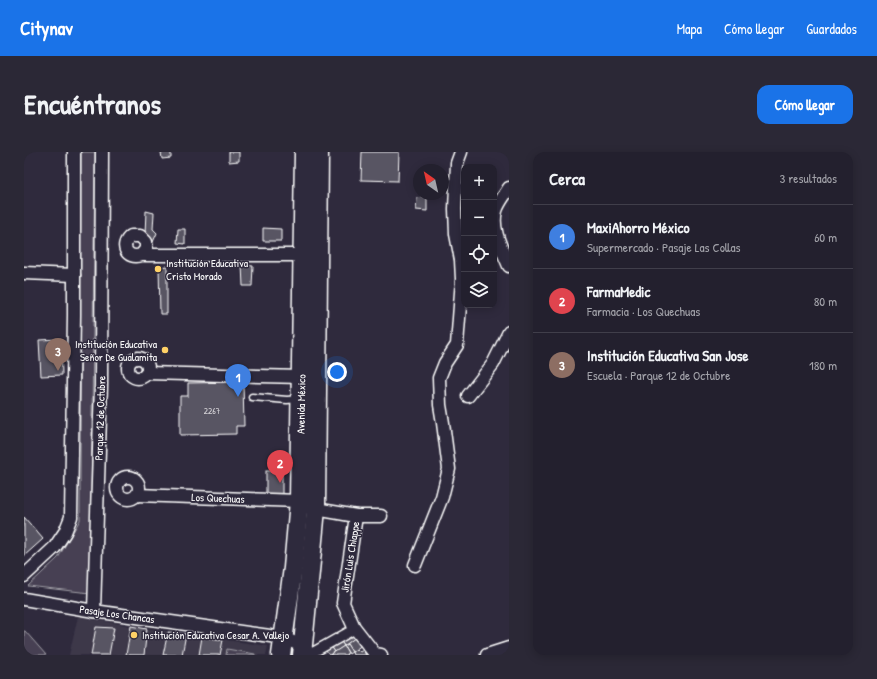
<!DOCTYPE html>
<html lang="es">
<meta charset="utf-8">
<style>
:root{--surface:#23202e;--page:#2b2836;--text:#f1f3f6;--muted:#a3a3aa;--line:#403e4a;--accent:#1a73e8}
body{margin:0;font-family:"Patrick Hand",sans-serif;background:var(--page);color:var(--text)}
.controls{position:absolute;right:12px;top:12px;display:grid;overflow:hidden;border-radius:8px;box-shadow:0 2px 10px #0003}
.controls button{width:36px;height:36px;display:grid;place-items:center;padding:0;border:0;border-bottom:1px solid var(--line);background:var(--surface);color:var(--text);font:20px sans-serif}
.compass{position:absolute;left:389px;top:12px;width:36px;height:36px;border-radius:50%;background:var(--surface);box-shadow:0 2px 10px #0003;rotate:326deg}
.you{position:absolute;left:313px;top:220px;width:14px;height:14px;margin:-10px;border:3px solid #fff;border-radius:50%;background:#1a73e8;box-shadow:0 0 0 6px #1a73e833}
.badge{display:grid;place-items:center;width:26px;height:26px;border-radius:50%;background:var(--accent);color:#fff;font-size:13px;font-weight:700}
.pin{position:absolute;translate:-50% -33px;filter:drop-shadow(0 1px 2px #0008)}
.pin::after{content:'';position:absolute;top:21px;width:14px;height:12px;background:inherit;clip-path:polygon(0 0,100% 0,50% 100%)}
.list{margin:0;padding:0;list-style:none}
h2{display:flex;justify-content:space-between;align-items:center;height:52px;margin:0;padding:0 16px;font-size:17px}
h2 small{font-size:13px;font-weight:400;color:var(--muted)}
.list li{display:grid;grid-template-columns:26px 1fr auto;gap:12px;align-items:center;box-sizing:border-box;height:64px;padding:0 16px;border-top:1px solid var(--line)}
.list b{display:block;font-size:15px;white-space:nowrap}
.list p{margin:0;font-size:13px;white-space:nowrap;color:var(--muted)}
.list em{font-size:13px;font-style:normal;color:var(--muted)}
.icon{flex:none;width:22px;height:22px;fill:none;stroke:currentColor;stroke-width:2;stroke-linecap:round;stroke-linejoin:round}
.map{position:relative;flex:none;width:485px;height:503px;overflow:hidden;border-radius:12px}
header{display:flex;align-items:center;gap:24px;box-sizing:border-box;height:56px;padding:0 20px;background:var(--accent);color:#fff}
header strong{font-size:19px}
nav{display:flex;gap:22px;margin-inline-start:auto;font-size:14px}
.intro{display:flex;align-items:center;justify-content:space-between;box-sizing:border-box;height:96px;padding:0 24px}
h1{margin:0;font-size:28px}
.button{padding:10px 18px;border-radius:12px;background:var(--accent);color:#fff;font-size:14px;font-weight:700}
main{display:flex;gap:24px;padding:0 24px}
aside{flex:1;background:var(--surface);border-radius:12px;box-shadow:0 2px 10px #0003}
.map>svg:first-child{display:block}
.built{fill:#3c3749}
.green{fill:#464152;stroke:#a2a0a8}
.building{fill:#595564;stroke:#fff}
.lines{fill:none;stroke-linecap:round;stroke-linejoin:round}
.service-casing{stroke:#fff;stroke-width:9}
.pedestrian-casing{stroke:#fff;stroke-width:12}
.minor-casing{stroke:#fff;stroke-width:15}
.primary-casing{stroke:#fff;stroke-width:21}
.service{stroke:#2f2a3d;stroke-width:6}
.pedestrian{stroke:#2f2a3d;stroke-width:9}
.minor{stroke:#2f2a3d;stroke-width:12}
.primary{stroke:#2f2a3d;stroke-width:18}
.poi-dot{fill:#ffd166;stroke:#2f2a3d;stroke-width:1.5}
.labels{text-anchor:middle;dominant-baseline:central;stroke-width:3;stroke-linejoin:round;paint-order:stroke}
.number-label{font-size:9px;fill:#d6d4d8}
.poi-label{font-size:11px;fill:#fff;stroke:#2f2a3d;text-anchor:start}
.street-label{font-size:11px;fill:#fff;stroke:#2f2a3d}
</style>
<header>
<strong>Citynav</strong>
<nav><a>Mapa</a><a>Cómo llegar</a><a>Guardados</a></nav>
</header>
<div class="intro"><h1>Encuéntranos</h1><a class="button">Cómo llegar</a></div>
<main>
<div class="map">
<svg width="485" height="503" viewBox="0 0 485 503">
<rect width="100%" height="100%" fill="#2f2a3d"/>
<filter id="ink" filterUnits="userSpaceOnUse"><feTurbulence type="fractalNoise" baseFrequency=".025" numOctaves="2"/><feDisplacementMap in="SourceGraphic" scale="8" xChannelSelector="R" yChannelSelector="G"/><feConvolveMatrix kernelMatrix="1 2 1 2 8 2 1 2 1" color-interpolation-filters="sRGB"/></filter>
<g filter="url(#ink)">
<!-- built -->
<path class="built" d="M54 464 107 474 244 494 242 503H45Z"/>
<!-- green -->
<g class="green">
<path d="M57 0H71L66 441 4 434 34 406 56 368Z"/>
<path d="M0 479H1L22 503H0Z"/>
<path d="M203 497 231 502V503H202Z"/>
</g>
<!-- building -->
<g class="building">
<path d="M137 0H147V6L138 7Z"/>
<path d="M205 0H215V9L205 10Z"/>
<path d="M338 0H375L374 29 337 28Z"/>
<path d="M403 44V59L392 58 393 46Z"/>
<path d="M122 59 130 61 129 77 133 81 129 90 121 82Z"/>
<path d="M239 76 257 77V89H239Z"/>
<path d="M154 77H161V92L153 91Z"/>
<path d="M218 113 229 114 228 134H219Z"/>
<path d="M143 114V162H136L135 115Z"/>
<path d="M37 187 38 223 17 224 15 188Z"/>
<path d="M219 230 220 274H212V282L156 283V244H164V231Z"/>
<rect x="242" y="319" width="16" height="24"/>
<path d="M0 365 19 387 0 404Z"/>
<path d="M107 474 123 477 120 503H102Z"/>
<path d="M72 475 90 476 85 503H67Z"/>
<path d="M328 479 332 485 320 494 316 488Z"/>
<path d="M144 480 162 482 158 503H139Z"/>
<path d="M178 485 199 488 196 503H175Z"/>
<path d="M332 485 338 493 328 500 323 492Z"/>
<path d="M316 488 320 494 311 500 307 494Z"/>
<path d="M323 492 328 500 325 502 320 494Z"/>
<path d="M307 494 311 500 305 503 301 498Z"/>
<path d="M320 494 324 501 322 502 323 503H306Z"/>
<path d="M333 497 336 500 339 498 342 503H329L328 500Z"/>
</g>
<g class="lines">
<!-- service casing -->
<g class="service-casing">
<path id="service" d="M228 245 263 248 275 247"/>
</g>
<!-- pedestrian casing -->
<g class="pedestrian-casing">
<path id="pedestrian" d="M280 495 288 501 327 479 330 475"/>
</g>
<!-- minor casing -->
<g class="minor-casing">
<g id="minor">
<path d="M485 36C481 43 474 51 472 59 467 77 478 97 485 114"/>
<path d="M117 103 122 97V90L116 84H107C95 93 103 108 117 103H278"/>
<path d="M0 121 50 123"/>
<circle cx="114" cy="216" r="10"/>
<path d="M123 221 278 225"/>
<path d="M444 244 469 212 485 180"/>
<circle cx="104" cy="336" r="11"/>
<path d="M113 343 275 349"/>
<path d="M292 357 332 364H357"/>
<path d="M332 364 319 451 330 475 351 502 357 503"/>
<path d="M391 413 418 345 425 317 419 271 416 253 415 226 421 211 433 193 438 127 437 108 432 82 431 57 433 11 437 0"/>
<path d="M0 424 31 395 41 380 47 365 50 163V0"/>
<path d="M0 447 70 459 260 486 280 495"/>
<path d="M70 459 77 233 78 0"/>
<path d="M463 503 485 496"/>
</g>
</g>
<!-- primary casing -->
<g class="primary-casing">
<g id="primary">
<path d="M257 503 269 416 275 349 280 0"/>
<path d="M278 503 292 357 295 0"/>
</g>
</g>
<!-- service -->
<use href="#service" class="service"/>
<!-- pedestrian -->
<use href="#pedestrian" class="pedestrian"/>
<!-- minor -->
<use href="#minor" class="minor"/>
<!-- primary -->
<use href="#primary" class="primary"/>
</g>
</g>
<!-- markers -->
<g class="poi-dot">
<circle cx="134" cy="117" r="4"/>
<circle cx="141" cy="198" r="4"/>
<circle cx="110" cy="483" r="4"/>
</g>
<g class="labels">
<!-- number labels -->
<g class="number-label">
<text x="188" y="259">2267</text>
</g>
<!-- poi labels -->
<g class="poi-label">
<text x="142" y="111">Institución Educativa<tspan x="142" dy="13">Cristo Morado</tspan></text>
<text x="133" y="192" text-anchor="end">Institución Educativa<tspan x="133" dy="13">Señor De Gualamita</tspan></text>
<text x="118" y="483">Institución Educativa Cesar A. Vallejo</text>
</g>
<!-- street labels -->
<g class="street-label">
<text transform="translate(277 252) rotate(-89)">Avenida México</text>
<text transform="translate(76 266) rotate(-88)">Parque 12 de Octubre</text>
<text transform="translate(194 346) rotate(2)">Los Quechuas</text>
<text transform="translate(326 405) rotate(-81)">Jirón Luis Chiappe</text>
<text transform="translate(93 462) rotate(8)">Pasaje Los Chancas</text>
</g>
</g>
</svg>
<div class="controls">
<button>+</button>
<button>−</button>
<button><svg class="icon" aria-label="locate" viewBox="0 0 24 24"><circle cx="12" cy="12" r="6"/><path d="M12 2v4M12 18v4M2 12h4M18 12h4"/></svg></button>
<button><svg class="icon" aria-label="layers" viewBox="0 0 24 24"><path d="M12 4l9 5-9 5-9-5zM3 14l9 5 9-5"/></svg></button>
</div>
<svg class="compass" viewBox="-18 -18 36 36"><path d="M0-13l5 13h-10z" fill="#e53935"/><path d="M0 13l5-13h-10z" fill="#a3a3aa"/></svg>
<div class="you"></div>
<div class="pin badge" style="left:214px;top:245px;background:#3f7fe0">1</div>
<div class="pin badge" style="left:256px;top:331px;background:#e0444e">2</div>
<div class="pin badge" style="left:34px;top:219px;background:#8d6e63">3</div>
</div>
<aside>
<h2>Cerca<small>3 resultados</small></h2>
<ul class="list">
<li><span class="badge" style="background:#3f7fe0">1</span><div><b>MaxiAhorro México</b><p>Supermercado · Pasaje Las Collas</p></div><em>60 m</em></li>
<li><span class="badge" style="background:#e0444e">2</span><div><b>FarmaMedic</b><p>Farmacia · Los Quechuas</p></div><em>80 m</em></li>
<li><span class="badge" style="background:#8d6e63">3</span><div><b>Institución Educativa San Jose</b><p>Escuela · Parque 12 de Octubre</p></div><em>180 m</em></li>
</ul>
</aside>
</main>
